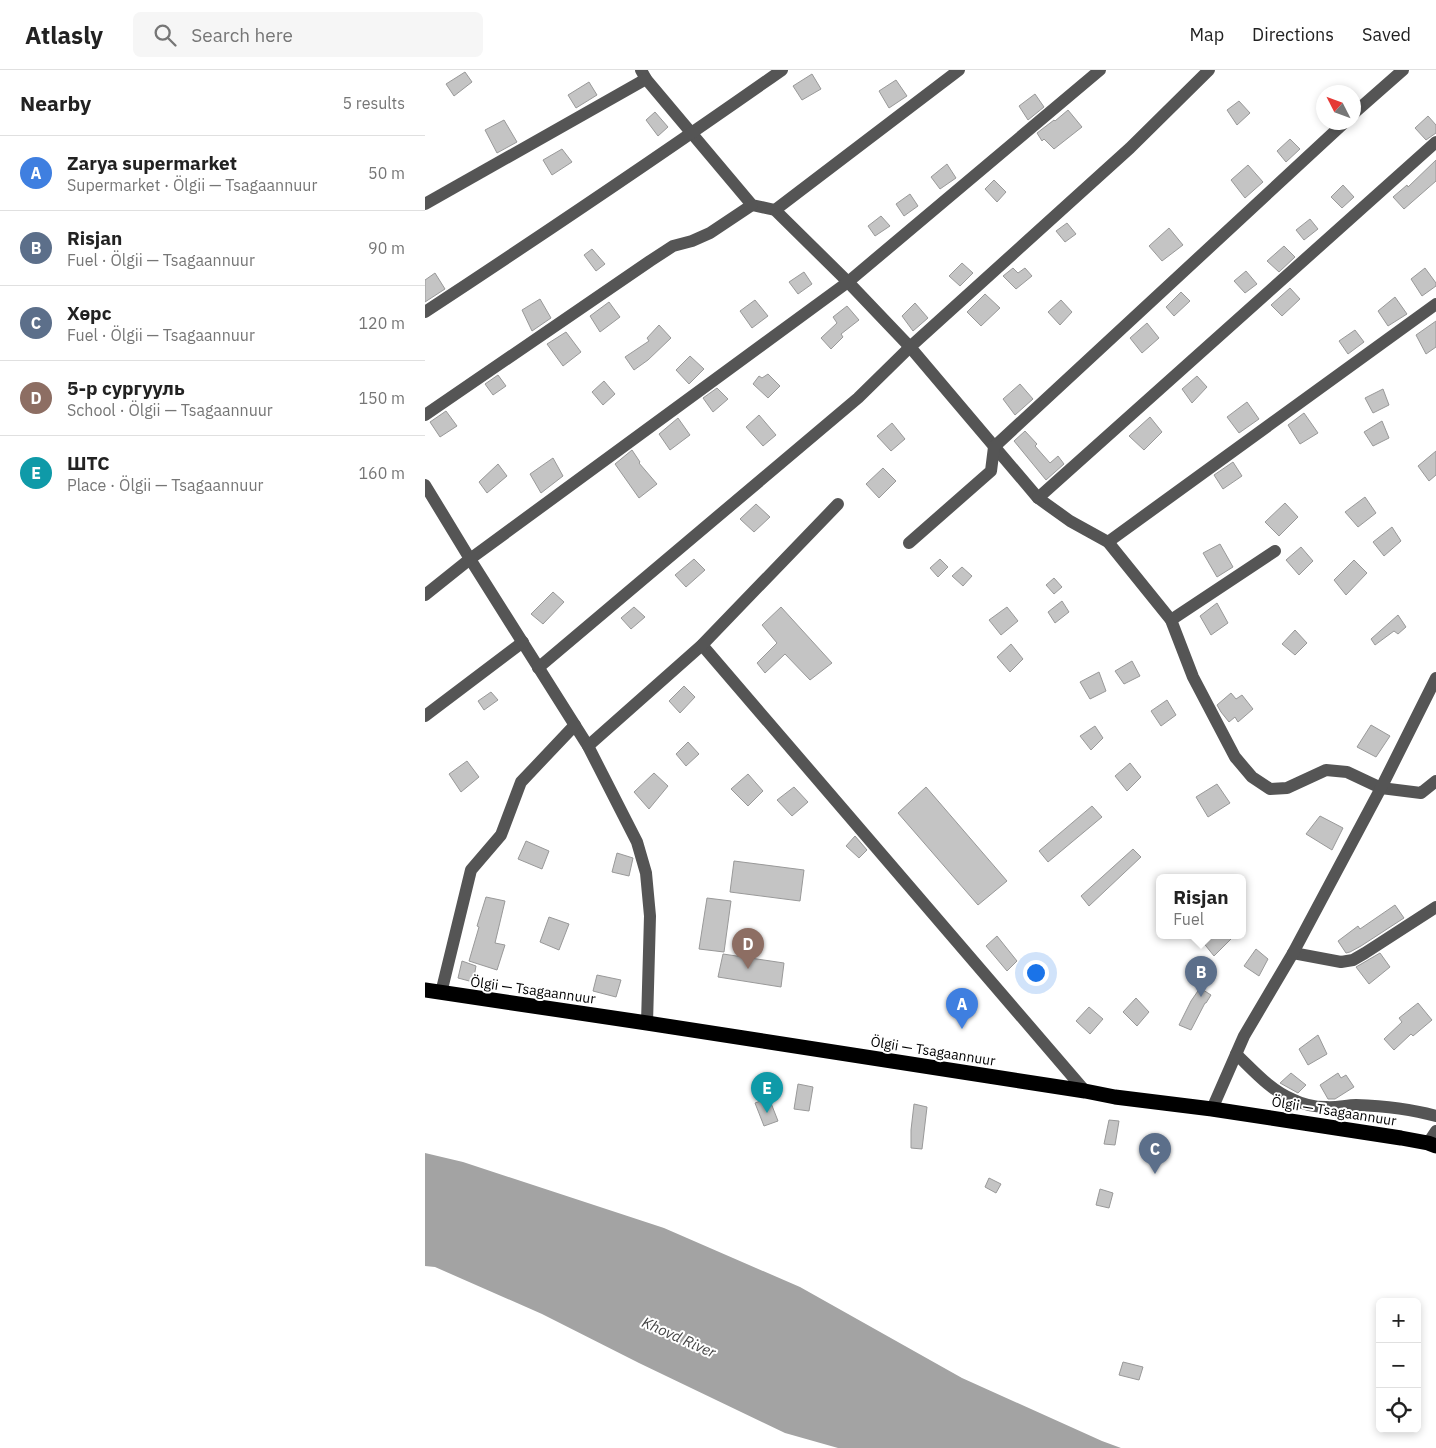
<!DOCTYPE html>
<meta charset="utf-8">
<style>
:root{--surface:#fff;--page:#f6f6f6;--text:#222;--muted:#767676;--line:#e0e0e0;--accent:#b45309}
body{margin:0;font-family:"IBM Plex Sans",sans-serif;background:var(--page);color:var(--text)}
.controls{position:absolute;right:15px;bottom:15px;display:grid;overflow:hidden;border-radius:8px;box-shadow:0 2px 8px #0003}
.controls button{width:45px;height:45px;display:grid;place-items:center;padding:0;border:0;border-bottom:1px solid var(--line);background:var(--surface);color:var(--text);font:25px sans-serif}
.compass{position:absolute;left:891px;top:15px;width:45px;height:45px;border-radius:50%;background:var(--surface);box-shadow:0 2px 8px #0003;rotate:312deg}
.you{position:absolute;left:610px;top:902px;width:18px;height:18px;margin:-12px;border:4px solid #fff;border-radius:50%;background:#1a73e8;box-shadow:0 0 0 8px #1a73e833}
.badge{display:grid;place-items:center;width:32px;height:32px;border-radius:50%;background:var(--accent);color:#fff;font-size:16px;font-weight:700}
.pin{position:absolute;translate:-50% -41px;filter:drop-shadow(0 1px 2px #0008)}
.pin::after{content:'';position:absolute;top:26px;width:18px;height:15px;background:inherit;clip-path:polygon(0 0,100% 0,50% 100%)}
.popup{position:absolute;left:731px;top:804px;width:90px;height:65px;box-sizing:border-box;display:grid;place-content:center;border-radius:8px;background:var(--surface);filter:drop-shadow(0 1px 4px #0005);font-size:16px;white-space:nowrap;color:var(--muted)}
.popup b{font-size:19px;color:var(--text)}
.popup::after{content:'';position:absolute;left:50%;top:100%;margin-left:-10px;border:10px solid transparent;border-top-color:var(--surface)}
.list{margin:0;padding:0;list-style:none}
h2{display:flex;justify-content:space-between;align-items:center;height:65px;margin:0;padding:0 20px;font-size:21px}
h2 small{font-size:16px;font-weight:400;color:var(--muted)}
.list li{display:grid;grid-template-columns:32px 1fr auto;gap:15px;align-items:center;box-sizing:border-box;height:75px;padding:0 20px;border-top:1px solid var(--line)}
.list b{display:block;font-size:19px;white-space:nowrap}
.list p{margin:0;font-size:16px;white-space:nowrap;color:var(--muted)}
.list em{font-size:16px;font-style:normal;color:var(--muted)}
.icon{flex:none;width:28px;height:28px;fill:none;stroke:currentColor;stroke-width:2;stroke-linecap:round;stroke-linejoin:round}
.map{position:relative;flex:none;width:1011px;height:1378px;overflow:hidden}
header{display:flex;align-items:center;gap:30px;box-sizing:border-box;height:70px;padding:0 25px;background:var(--surface);border-bottom:1px solid var(--line)}
header strong{font-size:24px}
nav{display:flex;gap:28px;margin-inline-start:auto;font-size:18px}
.search{width:350px;height:45px;background:var(--page);display:flex;align-items:center;gap:12px;box-sizing:border-box;padding:0 18px;border-radius:8px;color:var(--muted);font-size:19px}
main{display:flex}
aside{flex:1;background:var(--surface)}
.map>svg:first-child{display:block}
.water{fill:#a3a3a3}
.building{fill:#c4c4c4;stroke:#999}
.lines{fill:none;stroke-linecap:round;stroke-linejoin:round}
.minor{stroke:#555;stroke-width:12}
.highway{stroke:#000;stroke-width:15}
.labels{text-anchor:middle;dominant-baseline:central;stroke-width:4;stroke-linejoin:round;paint-order:stroke}
.street-label{font-size:14px;fill:#000;stroke:#fff}
.water-label{font-size:15px;font-style:italic;fill:#444;stroke:#fff}
</style>
<header>
<strong>Atlasly</strong>
<div class="search"><svg class="icon" aria-label="search" viewBox="0 0 24 24"><circle cx="10" cy="10" r="6"/><path d="M15 15l6 6"/></svg>Search here</div>
<nav><a>Map</a><a>Directions</a><a>Saved</a></nav>
</header>
<main>
<aside>
<h2>Nearby<small>5 results</small></h2>
<ul class="list">
<li><span class="badge" style="background:#3f7fe0">A</span><div><b>Zarya supermarket</b><p>Supermarket · Ölgii — Tsagaannuur</p></div><em>50 m</em></li>
<li><span class="badge" style="background:#5c6f8a">B</span><div><b>Risjan</b><p>Fuel · Ölgii — Tsagaannuur</p></div><em>90 m</em></li>
<li><span class="badge" style="background:#5c6f8a">C</span><div><b>Хөрс</b><p>Fuel · Ölgii — Tsagaannuur</p></div><em>120 m</em></li>
<li><span class="badge" style="background:#8d6e63">D</span><div><b>5-р сургууль</b><p>School · Ölgii — Tsagaannuur</p></div><em>150 m</em></li>
<li><span class="badge" style="background:#0f9aa8">E</span><div><b>ШТС</b><p>Place · Ölgii — Tsagaannuur</p></div><em>160 m</em></li>
</ul>
</aside>
<div class="map">
<svg width="1011" height="1378" viewBox="0 0 1011 1378">
<rect width="100%" height="100%" fill="#fff"/>
<!-- water -->
<path class="water" d="M0 1083 38 1092 239 1158 375 1217 537 1308 677 1371 696 1378H413L360 1363 214 1293 117 1244 10 1197 0 1196Z"/>
<!-- building -->
<g class="building">
<path d="M40 2 47 12 29 26 21 14Z"/>
<path d="M387 4 396 19 377 30 368 16Z"/>
<path d="M471 10 482 26 464 38 454 21Z"/>
<path d="M164 12 172 25 151 38 143 25Z"/>
<path d="M610 24 619 37 603 50 594 36Z"/>
<path d="M814 31 825 43 812 55 802 40Z"/>
<path d="M643 40 657 57 629 79 619 69 617 71 612 63 629 50 630 51Z"/>
<path d="M230 42 243 57 233 66 221 50Z"/>
<path d="M1003 46 1011 55V63L1001 70 990 58Z"/>
<path d="M79 50 92 72 72 83 60 60Z"/>
<path d="M865 69 875 79 861 92 852 81Z"/>
<path d="M137 79 147 92 127 105 118 90Z"/>
<path d="M1011 90V111L979 139 968 127 982 115 983 117Z"/>
<path d="M522 94 531 108 515 119 506 107Z"/>
<path d="M823 95 838 112 820 128 806 110Z"/>
<path d="M569 110 581 122 572 132 560 119Z"/>
<path d="M918 115 929 127 917 138 906 127Z"/>
<path d="M485 124 493 136 479 146 471 134Z"/>
<path d="M456 146 465 156 450 166 443 156Z"/>
<path d="M885 149 893 159 879 170 871 160Z"/>
<path d="M642 153 651 164 640 172 631 161Z"/>
<path d="M744 158 758 175 737 191 724 176Z"/>
<path d="M859 176 870 187 854 202 842 191Z"/>
<path d="M167 179 180 194 171 201 159 185Z"/>
<path d="M537 193 548 203 535 216 524 206Z"/>
<path d="M588 198 593 203 600 198 607 206 591 219 578 206Z"/>
<path d="M1000 198 1011 213V216L997 226 986 209Z"/>
<path d="M821 201 832 214 820 223 809 211Z"/>
<path d="M379 202 387 214 373 224 364 212Z"/>
<path d="M10 203 20 219 0 232V210Z"/>
<path d="M865 218 875 229 857 246 846 235Z"/>
<path d="M756 222 765 231 749 246 741 237Z"/>
<path d="M560 224 575 238 556 256 542 242Z"/>
<path d="M970 227 982 244 963 256 953 241Z"/>
<path d="M115 229 126 248 107 261 97 240Z"/>
<path d="M330 230 343 246 327 258 315 241Z"/>
<path d="M636 230 647 242 635 255 623 242Z"/>
<path d="M184 232 195 247 175 262 165 246Z"/>
<path d="M490 233 503 248 488 261 477 246Z"/>
<path d="M422 236 434 250 416 264 418 267 406 279 396 268 412 253 408 247Z"/>
<path d="M1011 251V277L1001 284 991 265Z"/>
<path d="M722 253 734 268 717 283 705 268Z"/>
<path d="M234 255 246 268 223 290 209 300 200 287 224 271 222 268Z"/>
<path d="M930 260 939 272 923 284 914 271Z"/>
<path d="M141 262 156 282 138 296 122 274Z"/>
<path d="M265 286 279 299 264 314 251 300Z"/>
<path d="M343 304 355 316 343 328 328 314 334 306 337 308Z"/>
<path d="M73 305 81 316 68 325 60 314Z"/>
<path d="M772 306 782 317 767 333 757 319Z"/>
<path d="M179 311 190 324 178 335 167 322Z"/>
<path d="M595 314 608 329 590 345 578 329Z"/>
<path d="M292 318 303 329 288 342 278 328Z"/>
<path d="M958 319 964 335 948 343 940 328Z"/>
<path d="M822 332 834 349 814 363 802 347Z"/>
<path d="M21 341 32 356 15 367 5 352Z"/>
<path d="M879 343 893 363 875 374 863 355Z"/>
<path d="M334 345 351 365 338 376 321 357Z"/>
<path d="M725 347 737 362 719 380 704 366Z"/>
<path d="M253 348 265 365 245 380 234 364Z"/>
<path d="M957 351 964 368 948 376 939 362Z"/>
<path d="M467 353 480 369 466 381 452 366Z"/>
<path d="M600 361 612 374 610 376 625 393 633 386 639 394 621 410 589 371Z"/>
<path d="M207 380 215 392 214 393 232 414 214 428 190 394Z"/>
<path d="M1011 381V405L1004 411 993 396Z"/>
<path d="M128 388 138 406 116 423 105 404Z"/>
<path d="M808 392 817 406 798 419 789 405Z"/>
<path d="M73 394 82 406 62 423 54 412Z"/>
<path d="M458 398 471 411 454 428 441 414Z"/>
<path d="M940 427 951 443 933 457 920 442Z"/>
<path d="M860 433 873 447 854 466 840 452Z"/>
<path d="M331 434 345 447 329 462 315 449Z"/>
<path d="M967 457 976 471 959 486 948 472Z"/>
<path d="M795 474 808 497 792 507 778 483Z"/>
<path d="M876 477 888 491 874 505 861 490Z"/>
<path d="M269 489 280 500 261 517 250 505Z"/>
<path d="M515 489 523 497 513 507 505 498Z"/>
<path d="M929 490 942 503 921 525 909 510Z"/>
<path d="M537 497 547 506 538 516 527 506Z"/>
<path d="M629 508 637 517 629 524 621 515Z"/>
<path d="M128 522 139 532 118 554 106 544Z"/>
<path d="M637 531 644 542 630 553 623 542Z"/>
<path d="M792 533 803 553 786 565 775 546Z"/>
<path d="M209 537 220 547 206 559 196 548Z"/>
<path d="M356 537 407 593 385 610 360 584 340 603 332 593 352 573 337 555Z"/>
<path d="M582 537 593 551 576 565 564 550Z"/>
<path d="M973 545 981 557 973 564 969 561 950 575 946 569Z"/>
<path d="M870 560 882 573 870 585 857 574Z"/>
<path d="M586 574 598 589 585 602 572 587Z"/>
<path d="M707 591 715 606 699 614 690 601Z"/>
<path d="M674 602 681 621 665 629 655 612Z"/>
<path d="M259 616 270 627 255 643 244 631Z"/>
<path d="M66 622 73 630 59 640 53 631Z"/>
<path d="M806 623 811 629 817 625 828 639 813 652 810 647 804 652 796 642 792 635Z"/>
<path d="M742 630 751 645 736 656 726 641Z"/>
<path d="M946 655 965 666 951 687 932 677Z"/>
<path d="M670 656 678 668 666 680 655 666Z"/>
<path d="M263 672 274 684 261 696 251 684Z"/>
<path d="M42 691 54 707 36 722 24 704Z"/>
<path d="M705 693 716 707 702 721 690 706Z"/>
<path d="M229 703 243 716 224 739 209 722Z"/>
<path d="M323 704 338 721 323 736 306 719Z"/>
<path d="M792 714 805 733 783 747 771 727Z"/>
<path d="M369 717 383 732 367 746 352 730Z"/>
<path d="M501 717 582 811 553 835 473 743Z"/>
<path d="M667 736 677 747 623 792 614 781Z"/>
<path d="M895 746 918 758 907 780 881 764Z"/>
<path d="M430 766 442 780 434 788 421 776Z"/>
<path d="M101 771 124 781 117 799 93 789Z"/>
<path d="M708 779 716 787 664 836 656 826Z"/>
<path d="M192 783 208 788 204 806 187 802Z"/>
<path d="M309 791 379 800 375 831 305 822Z"/>
<path d="M61 827 80 831 70 873 80 875 72 900 44 891 54 857 52 856Z"/>
<path d="M282 828 306 831 299 882 274 879Z"/>
<path d="M970 835 979 848 936 876 925 882 921 883 913 871 933 856 935 859Z"/>
<path d="M124 847 144 854 134 880 115 872Z"/>
<path d="M572 866 592 891 582 901 561 876Z"/>
<path d="M773 866H809L789 886Z"/>
<path d="M831 879 843 889 834 906 819 896Z"/>
<path d="M955 883 965 897 944 914 931 897Z"/>
<path d="M298 884 359 893 356 917 293 907Z"/>
<path d="M37 891 51 896 48 912 33 908Z"/>
<path d="M172 905 196 910 191 927 168 921Z"/>
<path d="M775 918 786 925 781 933H780L766 960 754 955 766 931Z"/>
<path d="M711 928 724 942 712 956 698 942Z"/>
<path d="M993 933 1007 950 988 966 986 964 969 980 959 969 977 952 974 948Z"/>
<path d="M664 937 678 949 665 964 651 951Z"/>
<path d="M893 965 902 984 883 995 874 979Z"/>
<path d="M866 1003 881 1015 873 1023 855 1013Z"/>
<path d="M913 1003 916 1008 921 1005 929 1017 910 1029H903L895 1015Z"/>
<path d="M373 1014 388 1017 384 1041 369 1039Z"/>
<path d="M344 1028 353 1051 339 1056 330 1033Z"/>
<path d="M489 1034 502 1037 497 1079 486 1078V1060Z"/>
<path d="M684 1050 694 1051 690 1075 679 1074Z"/>
<path d="M564 1108 576 1114 571 1123 560 1117Z"/>
<path d="M675 1119 688 1123 684 1138 671 1135Z"/>
<path d="M698 1292 718 1297 714 1310 694 1305Z"/>
</g>
<g class="lines">
<!-- minor -->
<g class="minor">
<path d="M216 0 221 9 327 135 350 140 423 212 485 277 613 428 645 451 683 472 746 550 768 607 810 687 827 707 845 719 862 718 901 700 922 702 956 718 996 723 1011 711"/>
<path d="M928 44 978 0"/>
<path d="M0 134 221 9"/>
<path d="M350 140 534 0"/>
<path d="M0 242C120 163 239 83 357 0"/>
<path d="M0 345 225 191 248 176 267 171 285 163 327 135"/>
<path d="M0 415 45 489 163 676 212 772 221 803 225 846 222 953"/>
<path d="M613 428 1011 72"/>
<path d="M683 472 1011 234"/>
<path d="M484 473 566 401 569 377 920 52"/>
<path d="M0 525 45 489 423 212 675 0"/>
<path d="M746 550 850 481"/>
<path d="M277 575 660 1021"/>
<path d="M113 598 433 328 485 277 705 78 784 0"/>
<path d="M0 646 98 572"/>
<path d="M163 676 277 575 413 434"/>
<path d="M868 883 916 892 928 890 940 883 1011 837"/>
<path d="M16 923 46 800 76 765 96 712 150 655"/>
<path d="M811 984C828 1000 845 1020 867 1029 877 1034 890 1037 901 1037 911 1038 921 1035 931 1035 958 1036 986 1039 1011 1046"/>
<path d="M787 1039 819 966 868 883 956 718 1011 608"/>
<path d="M1003 1073 1011 1061"/>
</g>
<!-- highway -->
<path class="highway" d="M0 920 222 953 660 1021 690 1027 787 1039 976 1068 1003 1073 1011 1076"/>
</g>
<g class="labels">
<!-- street labels -->
<g class="street-label">
<text transform="translate(108 920) rotate(8)">Ölgii — Tsagaannuur</text>
<text transform="translate(508 981) rotate(9)">Ölgii — Tsagaannuur</text>
<text transform="translate(909 1041) rotate(9)">Ölgii — Tsagaannuur</text>
</g>
<!-- water labels -->
<g class="water-label">
<text transform="translate(254 1267) rotate(24)">Khovd River</text>
</g>
</g>
</svg>
<div class="controls">
<button>+</button>
<button>−</button>
<button><svg class="icon" aria-label="locate" viewBox="0 0 24 24"><circle cx="12" cy="12" r="6"/><path d="M12 2v4M12 18v4M2 12h4M18 12h4"/></svg></button>
</div>
<svg class="compass" viewBox="-18 -18 36 36"><path d="M0-13l5 13h-10z" fill="#e53935"/><path d="M0 13l5-13h-10z" fill="#767676"/></svg>
<div class="you"></div>
<div class="pin badge" style="left:537px;top:959px;background:#3f7fe0">A</div>
<div class="pin badge" style="left:776px;top:927px;background:#5c6f8a">B</div>
<div class="popup"><b>Risjan</b>Fuel</div>
<div class="pin badge" style="left:730px;top:1104px;background:#5c6f8a">C</div>
<div class="pin badge" style="left:323px;top:899px;background:#8d6e63">D</div>
<div class="pin badge" style="left:342px;top:1043px;background:#0f9aa8">E</div>
</div>
</main>
